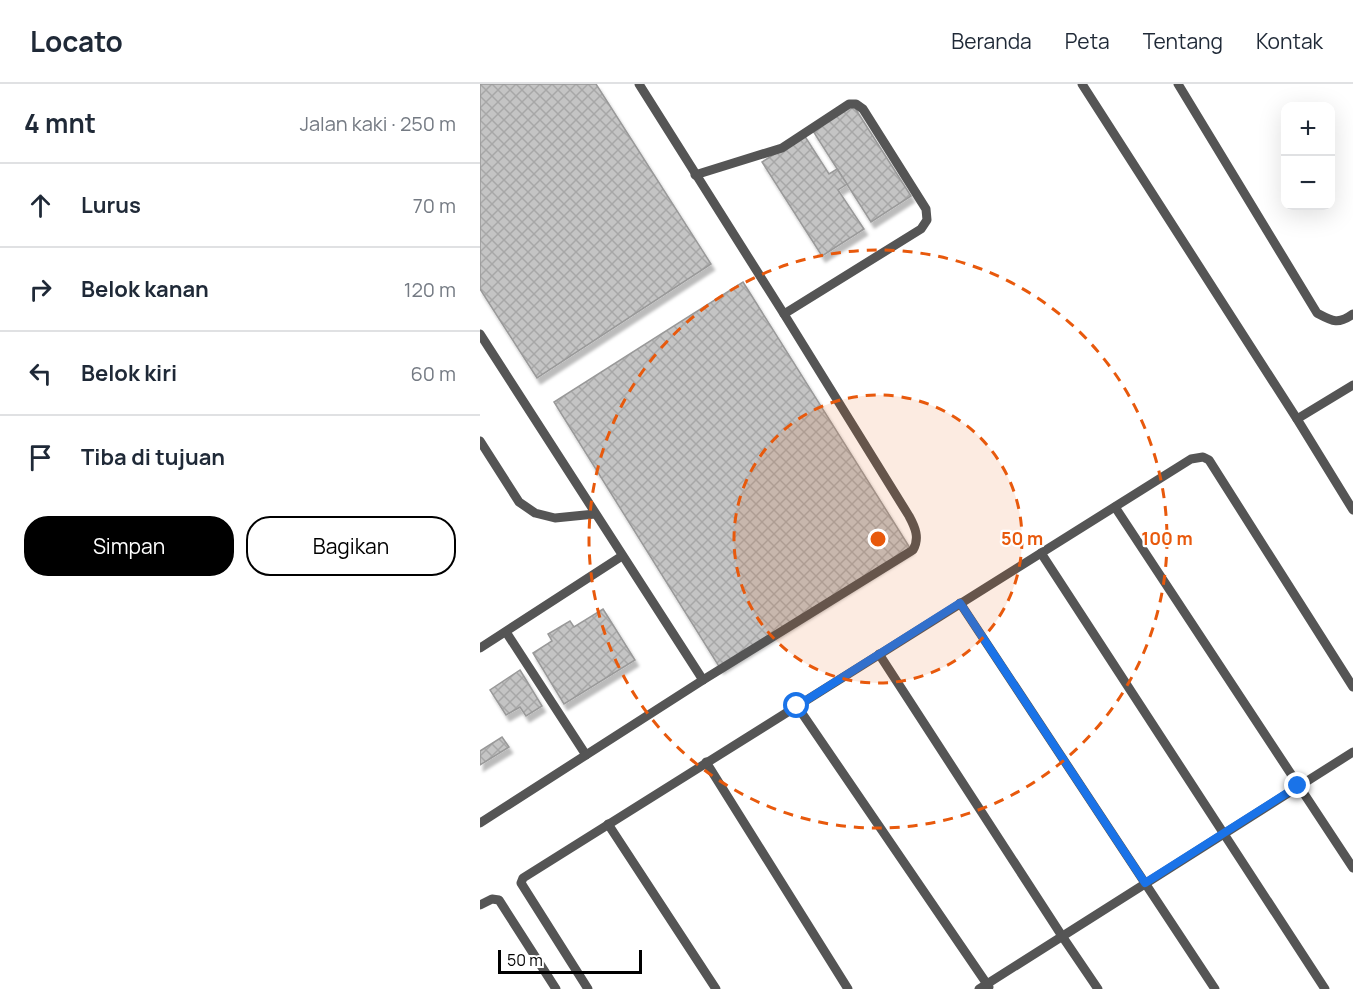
<!DOCTYPE html>
<html lang="id">
<meta charset="utf-8">
<style>
:root{--surface:#fff;--page:#f6f6f7;--text:#1f2937;--muted:#747a83;--line:#e0e1e3;--accent:#000}
body{margin:0;font-family:Manrope,sans-serif;background:var(--page);color:var(--text)}
.controls{position:absolute;right:18px;top:18px;display:grid;overflow:hidden;border-radius:12px;box-shadow:0 6px 24px #0002}
.controls button{width:54px;height:54px;display:grid;place-items:center;padding:0;border:0;border-bottom:2px solid var(--line);background:var(--surface);color:var(--text);font:30px sans-serif}
.scale{position:absolute;left:18px;bottom:15px;width:144px;box-sizing:border-box;padding-left:6px;border:3px solid #000;border-top:0;font-size:16px;line-height:21px;white-space:nowrap;color:#000;-webkit-text-stroke:4px #fff;paint-order:stroke}
.stop{position:absolute;width:18px;height:18px;margin:-14px;border:4px solid #1a73e8;border-radius:50%;background:#fff}
.stop.end{background:#1a73e8;border-color:#fff;box-shadow:0 2px 6px #0008}
.list{margin:0;padding:0;list-style:none}
h2{display:flex;justify-content:space-between;align-items:center;height:78px;margin:0;padding:0 24px;font-size:26px}
h2 small{font-size:20px;font-weight:400;color:var(--muted)}
.list li{display:grid;grid-template-columns:39px 1fr auto;gap:18px;align-items:center;box-sizing:border-box;height:84px;padding:0 24px;border-top:2px solid var(--line)}
.list b{display:block;font-size:22px;white-space:nowrap}
.list em{font-size:20px;font-style:normal;color:var(--muted)}
.actions{display:flex;gap:12px;padding:18px 24px}
.actions a{flex:1;padding:14px 0;border:2px solid var(--accent);border-radius:24px;text-align:center;font-size:21px;color:var(--accent)}
.actions .main{background:var(--accent);color:#fff}
.icon{flex:none;width:33px;height:33px;fill:none;stroke:currentColor;stroke-width:2;stroke-linecap:round;stroke-linejoin:round}
.map{position:relative;flex:none;width:873px;height:905px;overflow:hidden}
header{display:flex;align-items:center;gap:36px;box-sizing:border-box;height:84px;padding:0 30px;background:var(--surface);border-bottom:2px solid var(--line)}
header strong{font-size:28px}
nav{display:flex;gap:33px;margin-inline-start:auto;font-size:21px}
main{display:flex}
aside{flex:1;background:var(--surface)}
.map>svg:first-child{display:block}
.building{fill:url(#building-cross-hatch);stroke:#999;stroke-width:1.5;filter:url(#shadow)}
.lines{fill:none;stroke-linecap:round;stroke-linejoin:round}
.service{stroke:#555;stroke-width:9}
.route{stroke:#1a73e8;stroke-width:8}
.ring{fill:none;stroke:#e8590c;stroke-width:3;stroke-dasharray:10 8}
.centre{fill:#e8590c;stroke:#fff;stroke-width:3}
.ring-label{font-size:18px;text-anchor:middle;font-weight:bold;fill:#e8590c;stroke:#fff;stroke-width:4.5;stroke-linejoin:round;paint-order:stroke}
</style>
<header>
<strong>Locato</strong>
<nav><a>Beranda</a><a>Peta</a><a>Tentang</a><a>Kontak</a></nav>
</header>
<main>
<aside>
<h2>4 mnt<small>Jalan kaki · 250 m</small></h2>
<ul class="list">
<li><svg class="icon" aria-label="ahead" viewBox="0 0 24 24"><path d="M12 20V5M6 11l6-6 6 6"/></svg><div><b>Lurus</b></div><em>70 m</em></li>
<li><svg class="icon" aria-label="right" viewBox="0 0 24 24"><path d="M7 20v-9h11M14 6l5 5-5 5"/></svg><div><b>Belok kanan</b></div><em>120 m</em></li>
<li><svg class="icon" aria-label="left" viewBox="0 0 24 24"><path d="M17 20v-9H6M10 6l-5 5 5 5"/></svg><div><b>Belok kiri</b></div><em>60 m</em></li>
<li><svg class="icon" aria-label="arrive" viewBox="0 0 24 24"><path d="M6 21V4h12l-3 4 3 4H6"/></svg><div><b>Tiba di tujuan</b></div></li>
</ul>
<div class="actions"><a class="main">Simpan</a><a>Bagikan</a></div>
</aside>
<div class="map">
<svg width="873" height="905" viewBox="0 0 873 905">
<defs>
<pattern id="building-cross-hatch" width="8" height="8" patternUnits="userSpaceOnUse" patternTransform="scale(1.5)"><rect width="8" height="8" fill="#c4c4c4"/><path d="M0 0l8 8M0 8l8-8" fill="none" stroke="#a7a7a7"/></pattern>
<filter id="shadow"><feDropShadow dx="3.5" dy="6" stdDeviation="1.5" flood-color="#0004"/></filter>
</defs>
<rect width="100%" height="100%" fill="#fff"/>
<!-- building -->
<g class="building">
<path d="M0 0H116L231 180 57 294 0 205Z"/>
<path d="M373 21 431 112 391 138 333 47Z"/>
<path d="M324 51 349 90 357 85 367 100 358 106 384 145 342 172 282 78Z"/>
<path d="M263 198 430 464 240 584 74 318Z"/>
<path d="M123 525 155 576 84 620 53 569 72 557 68 550 90 537 94 543Z"/>
<path d="M40 586 62 622 46 632 40 623 26 631 10 606Z"/>
<path d="M22 653 29 663 0 681V667Z"/>
</g>
<g class="lines">
<!-- service -->
<g class="service">
<path d="M602 0 817 335 873 426"/>
<path d="M698 0 837 229C852 237 858 241 873 230"/>
<path d="M215 91 302 64 369 20H376L383 25 446 125 447 136 441 145 304 230"/>
<path d="M0 250 223 596"/>
<path d="M817 335 873 301"/>
<path d="M0 357 39 418 55 429 75 434 115 430"/>
<path d="M635 423 873 784"/>
<path d="M561 469 845 905"/>
<path d="M480 519 735 905"/>
<path d="M26 548 106 671"/>
<path d="M0 564 142 472"/>
<path d="M399 570 582 852 618 905"/>
<path d="M317 622 509 903"/>
<path d="M226 678 368 905"/>
<path d="M0 739 223 596 433 466C440 454 435 443 429 432L304 230 159 0"/>
<path d="M128 740 236 905"/>
<path d="M0 821 12 815 19 816 76 905"/>
<path d="M108 905 41 799 43 794 711 375 723 373 729 376 873 603"/>
<path d="M499 905 873 668"/>
</g>
</g>
<g class="lines">
<!-- route -->
<path class="route" d="M317 622 480 519 665 799 818 702"/>
</g>
<!-- distance rings -->
<circle cx="398" cy="455" r="144" fill="#e8590c" fill-opacity=".12"/>
<g class="ring">
<circle cx="398" cy="455" r="144"/>
<circle cx="398" cy="455" r="289"/>
</g>
<circle cx="398" cy="455" r="9" class="centre"/>
<g class="ring-label">
<text x="542" y="461">50 m</text>
<text x="687" y="461">100 m</text>
</g>
</svg>
<div class="controls">
<button>+</button>
<button>−</button>
</div>
<div class="scale">50 m</div>
<div class="stop" style="left:317px;top:622px"></div>
<div class="stop end" style="left:818px;top:702px"></div>
</div>
</main>
